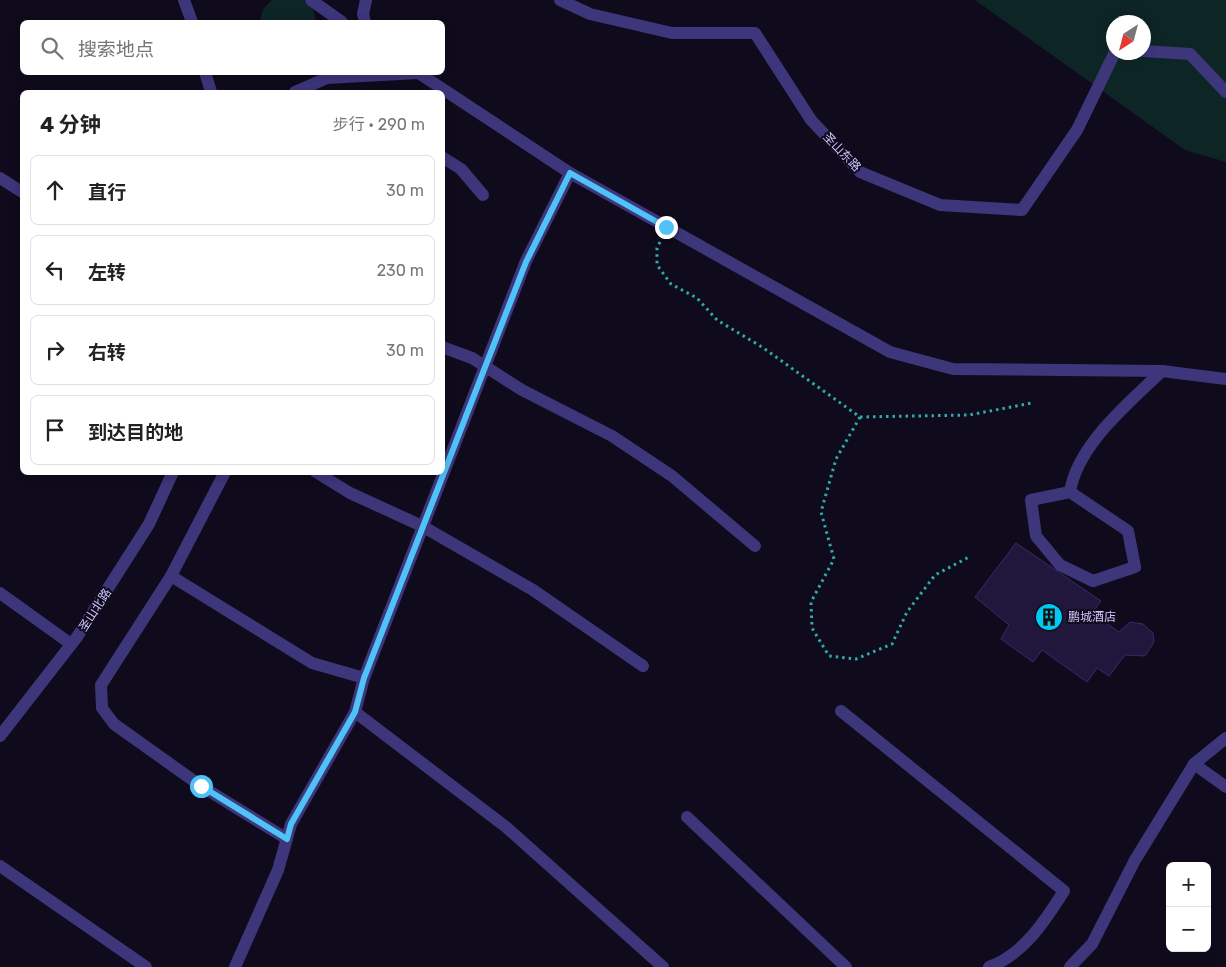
<!DOCTYPE html>
<html lang="zh">
<meta charset="utf-8">
<style>
:root{--surface:#fff;--page:#f6f6f6;--text:#222;--muted:#767676;--line:#e0e0e0}
body{margin:0;font-family:Rubik,"Noto Sans SC",sans-serif;background:var(--page);color:var(--text)}
.controls{position:absolute;right:15px;bottom:15px;display:grid;overflow:hidden;border-radius:8px;box-shadow:0 2px 12px #0003}
.controls button{width:45px;height:45px;display:grid;place-items:center;padding:0;border:0;border-bottom:1px solid var(--line);background:var(--surface);color:var(--text);font:25px sans-serif}
.compass{position:absolute;left:1106px;top:15px;width:45px;height:45px;border-radius:50%;background:var(--surface);box-shadow:0 2px 12px #0003;rotate:216deg}
.stop{position:absolute;width:15px;height:15px;margin:-11px;border:4px solid #4fc3f7;border-radius:50%;background:#fff}
.stop.end{background:#4fc3f7;border-color:#fff;box-shadow:0 1px 5px #0008}
.list{margin:0;padding:0;list-style:none}
h2{display:flex;justify-content:space-between;align-items:center;height:65px;margin:0;padding:0 20px;font-size:21px}
h2 small{font-size:16px;font-weight:400;color:var(--muted)}
.list li{display:grid;grid-template-columns:32px 1fr auto;gap:15px;align-items:center;box-sizing:border-box;height:70px;margin:0 10px 10px;padding:0 10px;border:1px solid var(--line);border-radius:8px}
.list b{display:block;font-size:19px;white-space:nowrap}
.list em{font-size:16px;font-style:normal;color:var(--muted)}
.icon{flex:none;width:28px;height:28px;fill:none;stroke:currentColor;stroke-width:2;stroke-linecap:round;stroke-linejoin:round}
.map{position:relative;flex:none;width:1226px;height:967px;overflow:hidden}
.search{position:absolute;background:var(--surface);box-shadow:0 2px 12px #0003;left:20px;top:20px;width:425px;height:55px;display:flex;align-items:center;gap:12px;box-sizing:border-box;padding:0 18px;border-radius:8px;color:var(--muted);font-size:19px}
.panel{position:absolute;background:var(--surface);box-shadow:0 2px 12px #0003;left:20px;top:90px;width:425px;height:385px;border-radius:8px}
.map>svg:first-child{display:block}
.green{fill:#0e2526;fill-rule:evenodd}
.building{fill:#21173d;stroke:#3a2969}
.lines{fill:none;stroke-linecap:round;stroke-linejoin:round}
.path{stroke:#2cacad;stroke-width:3;stroke-dasharray:2.5 4;stroke-linecap:butt}
.street{stroke:#3d367b;stroke-width:12}
.route{stroke:#4fc3f7;stroke-width:6}
.labels{text-anchor:middle;dominant-baseline:central;stroke-width:4;stroke-linejoin:round;paint-order:stroke}
.street-label{font-size:12px;fill:#d0c6ff;stroke:#0f0b1c}
.poi-label{font-size:12px;fill:#d0c6ff;stroke:#0f0b1c;text-anchor:start}
</style>
<div class="map">
<svg width="1226" height="967" viewBox="0 0 1226 967">
<rect width="100%" height="100%" fill="#0f0b1c"/>
<!-- green -->
<g class="green">
<path d="M272 0H303L313 9 316 22H259L264 8Z"/>
<path d="M975 0H1226V162L1185 150ZM1114 22H1144V52H1114Z"/>
</g>
<!-- building -->
<path class="building" d="M1016 543 1101 601 1092 613 1119 632 1130 622 1143 624 1153 633 1154 642 1145 656 1125 655 1109 676 1097 668 1087 682 1042 650 1033 662 1001 639 1009 625 975 597Z"/>
<g class="lines">
<!-- path -->
<g class="path">
<path d="M660 242 657 248V265L671 284 697 298 717 320 762 347 860 417 969 415 1032 403"/>
<path d="M860 417 836 459 821 512 834 559 811 602 812 628 829 656 856 659 892 644 907 612 935 575 969 557"/>
</g>
<!-- street -->
<g class="street">
<path d="M184 0 192 22"/>
<path d="M311 0 342 22"/>
<path d="M560 0 590 14 672 33H755L811 120 860 172 940 205 1022 210 1077 130 1115 52"/>
<path d="M365 22 363 14 366 0"/>
<path d="M1144 51 1190 54 1226 92"/>
<path d="M205 72 211 92"/>
<path d="M417 72 570 173 890 352 953 369 1162 371 1226 379"/>
<path d="M295 92 327 78 418 73"/>
<path d="M442 157 461 169 483 195"/>
<path d="M0 178 22 192"/>
<path d="M442 347 472 358 522 390 612 436 672 476 755 546"/>
<path d="M225 472 171 576 101 685 102 708 114 724 201 786 287 839"/>
<path d="M316 472 350 493 422 526 533 590 643 666"/>
<path d="M1070 492 1128 531 1135 567 1093 581 1060 565 1036 536 1031 500Z"/>
<path d="M1070 492C1077 445 1129 403 1162 371"/>
<path d="M171 576 312 663 364 678"/>
<path d="M0 593 71 644"/>
<path d="M841 711 1064 891C1045 921 1023 955 989 967"/>
<path d="M355 712 506 827 663 967"/>
<path d="M0 736 77 637 149 524 173 472"/>
<path d="M1194 764 1226 787"/>
<path d="M687 817 846 967"/>
<path d="M0 866 146 967"/>
<path d="M235 967 278 870 291 824 355 712 364 678 526 261 570 173"/>
<path d="M1070 967 1092 944 1135 860 1194 764 1226 738"/>
</g>
</g>
<g class="lines">
<!-- route -->
<path class="route" d="M201 786 287 839 291 824 355 712 364 678 526 262 570 173 666 227"/>
</g>
<!-- icons -->
<defs>
<g id="building-disc" transform="scale(1.4375)"><circle r="9.5" fill="#00c8f1" stroke="#0f0b1c"/><path d="M-4-6H4V6H1V3H-1V6H-4ZM-2.5-4.3h1.7v1.8h-1.7ZM.8-4.3h1.7v1.8H.8ZM-2.5-1h1.7V.8h-1.7ZM.8-1h1.7V.8H.8Z" fill="#111"/></g>
</defs>
<g fill-rule="evenodd">
<use href="#building-disc" x="1049" y="617"/>
</g>
<g class="labels">
<!-- street labels -->
<g class="street-label">
<text transform="translate(842 152) rotate(46)">圣山东路</text>
<text transform="translate(95 610) rotate(-57)">圣山北路</text>
</g>
<!-- poi labels -->
<g class="poi-label">
<text x="1068" y="617">鹏城酒店</text>
</g>
</g>
</svg>
<div class="controls">
<button>+</button>
<button>−</button>
</div>
<svg class="compass" viewBox="-18 -18 36 36"><path d="M0-13l5 13h-10z" fill="#e53935"/><path d="M0 13l5-13h-10z" fill="#767676"/></svg>
<div class="stop" style="left:201px;top:786px"></div>
<div class="stop end" style="left:666px;top:227px"></div>
<div class="search"><svg class="icon" aria-label="search" viewBox="0 0 24 24"><circle cx="10" cy="10" r="6"/><path d="M15 15l6 6"/></svg>搜索地点</div>
<section class="panel">
<h2>4 分钟<small>步行 · 290 m</small></h2>
<ul class="list">
<li><svg class="icon" aria-label="ahead" viewBox="0 0 24 24"><path d="M12 20V5M6 11l6-6 6 6"/></svg><div><b>直行</b></div><em>30 m</em></li>
<li><svg class="icon" aria-label="left" viewBox="0 0 24 24"><path d="M17 20v-9H6M10 6l-5 5 5 5"/></svg><div><b>左转</b></div><em>230 m</em></li>
<li><svg class="icon" aria-label="right" viewBox="0 0 24 24"><path d="M7 20v-9h11M14 6l5 5-5 5"/></svg><div><b>右转</b></div><em>30 m</em></li>
<li><svg class="icon" aria-label="arrive" viewBox="0 0 24 24"><path d="M6 21V4h12l-3 4 3 4H6"/></svg><div><b>到达目的地</b></div></li>
</ul>
</section>
</div>
